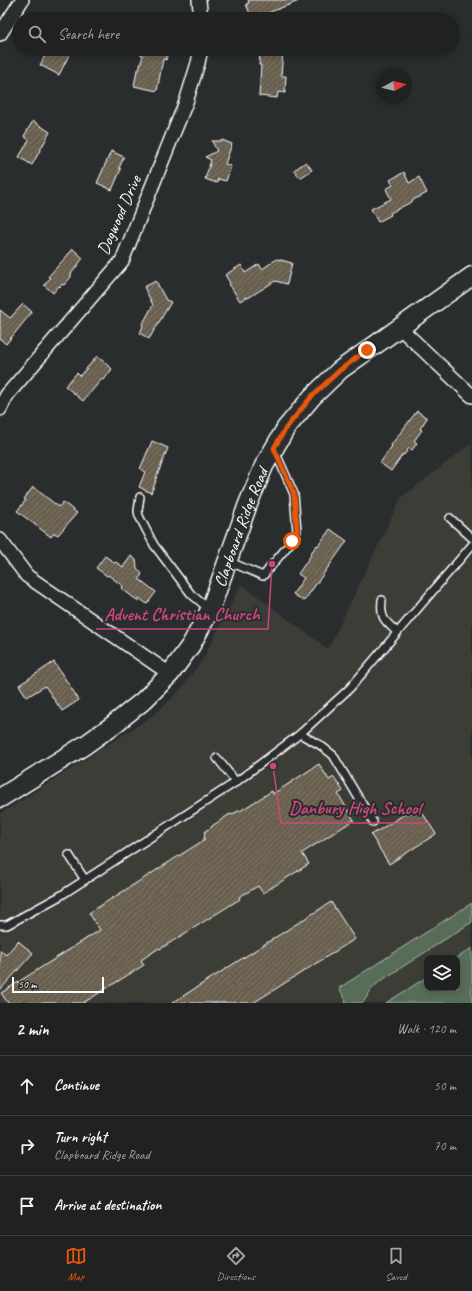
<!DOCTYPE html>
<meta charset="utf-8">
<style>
:root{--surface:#202222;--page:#2d2f2f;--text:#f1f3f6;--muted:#a2a4a5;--line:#3d3f40;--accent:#ea580c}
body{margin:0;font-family:Caveat,sans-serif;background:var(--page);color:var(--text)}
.controls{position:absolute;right:12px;bottom:12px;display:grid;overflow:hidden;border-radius:8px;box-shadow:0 2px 6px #0003}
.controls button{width:36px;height:36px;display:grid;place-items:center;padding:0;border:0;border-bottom:1px solid var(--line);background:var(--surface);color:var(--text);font:20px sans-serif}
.compass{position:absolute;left:376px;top:68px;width:36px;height:36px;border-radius:50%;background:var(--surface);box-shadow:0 2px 6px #0003;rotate:82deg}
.scale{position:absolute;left:12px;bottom:10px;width:92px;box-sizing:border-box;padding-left:4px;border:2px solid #fff;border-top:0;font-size:11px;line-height:14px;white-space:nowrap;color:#fff;-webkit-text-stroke:3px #2a2d2e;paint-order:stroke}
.stop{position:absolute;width:12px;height:12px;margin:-9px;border:3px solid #ea580c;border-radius:50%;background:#fff}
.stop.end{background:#ea580c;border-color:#fff;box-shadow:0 1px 4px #0008}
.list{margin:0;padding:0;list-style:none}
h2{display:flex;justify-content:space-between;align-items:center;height:52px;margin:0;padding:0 16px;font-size:17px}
h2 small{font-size:13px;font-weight:400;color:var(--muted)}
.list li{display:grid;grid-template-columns:26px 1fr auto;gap:12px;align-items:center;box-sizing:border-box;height:60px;padding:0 16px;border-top:1px solid var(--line)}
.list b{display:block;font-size:15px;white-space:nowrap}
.list p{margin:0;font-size:13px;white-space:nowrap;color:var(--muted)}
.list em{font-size:13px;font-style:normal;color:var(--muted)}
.icon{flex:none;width:22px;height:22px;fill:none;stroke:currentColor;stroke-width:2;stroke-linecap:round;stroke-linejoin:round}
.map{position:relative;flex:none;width:472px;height:1003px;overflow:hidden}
.search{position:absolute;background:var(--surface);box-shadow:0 2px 6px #0003;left:12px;right:12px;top:12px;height:44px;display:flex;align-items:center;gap:10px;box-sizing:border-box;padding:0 14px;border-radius:22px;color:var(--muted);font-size:15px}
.sheet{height:232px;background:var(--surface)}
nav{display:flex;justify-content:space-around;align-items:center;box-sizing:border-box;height:56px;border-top:1px solid var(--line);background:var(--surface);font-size:11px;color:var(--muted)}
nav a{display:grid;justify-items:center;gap:2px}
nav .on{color:var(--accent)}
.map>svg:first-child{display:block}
.built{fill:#3d3c38;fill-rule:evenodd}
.park{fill:#596d58;stroke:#acb6ac}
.building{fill:url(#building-hatch);stroke:#fff}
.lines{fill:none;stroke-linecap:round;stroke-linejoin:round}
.lane-casing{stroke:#fff;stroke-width:10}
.street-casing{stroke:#fff;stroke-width:16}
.secondary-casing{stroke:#fff;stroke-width:21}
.lane{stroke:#2a2d2e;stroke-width:7}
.street{stroke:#2a2d2e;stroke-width:13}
.secondary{stroke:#2a2d2e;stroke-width:18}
.route{stroke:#ea580c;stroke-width:5}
.labels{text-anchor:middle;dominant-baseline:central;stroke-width:4;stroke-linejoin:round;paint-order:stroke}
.street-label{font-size:17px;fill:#fff;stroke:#2a2d2e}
.leader{fill:none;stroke:#ce467c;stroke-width:1.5}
.callout-dot{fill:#ce467c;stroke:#2a2d2e;stroke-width:1.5}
.callout-label{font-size:18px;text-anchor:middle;font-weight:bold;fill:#ce467c;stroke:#2a2d2e;stroke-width:4;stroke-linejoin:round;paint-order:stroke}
</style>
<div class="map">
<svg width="472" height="1003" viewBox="0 0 472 1003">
<defs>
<pattern id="building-hatch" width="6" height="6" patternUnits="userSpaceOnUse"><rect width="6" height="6" fill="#695e50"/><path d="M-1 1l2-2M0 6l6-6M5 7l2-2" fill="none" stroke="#80766a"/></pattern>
</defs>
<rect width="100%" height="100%" fill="#2a2d2e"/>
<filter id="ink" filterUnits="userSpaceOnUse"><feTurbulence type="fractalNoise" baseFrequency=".025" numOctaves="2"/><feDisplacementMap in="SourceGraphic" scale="8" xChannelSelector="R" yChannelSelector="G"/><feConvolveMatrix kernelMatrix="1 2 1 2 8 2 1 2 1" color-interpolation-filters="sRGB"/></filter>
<g filter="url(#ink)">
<!-- built -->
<path class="built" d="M472 443V1003H0V814L148 719 165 705 181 689 201 662 214 638 241 584 328 649 401 498ZM427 958H457V988H427Z"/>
<!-- park -->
<g class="park">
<path d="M472 903V922L379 982 371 990 363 1003H345L346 1000 339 988Z"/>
<path d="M472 948V1003H386L427 977V988H457V958Z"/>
</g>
<!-- building -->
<g class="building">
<path d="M248 0H299V1L252 19 246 4 249 3Z"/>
<path d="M52 49H72L59 75 40 65 46 54 49 56Z"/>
<path d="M138 49H169L166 60 163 59 157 91 134 86 137 70H139L143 55 138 53Z"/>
<path d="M260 49 283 51 281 76H286L285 93 278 92 277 98 259 96 261 65H259Z"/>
<path d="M33 121 50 132 32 165 19 157 29 140 24 136Z"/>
<path d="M222 140 232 144 225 164 231 166 226 181 218 179 217 183 205 179 211 160 205 157 217 151 212 141H222Z"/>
<path d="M111 151 124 157 119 168 121 169 112 190 97 183Z"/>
<path d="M306 162 312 170 300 178 294 170Z"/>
<path d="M404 172 409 183 419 177 427 193 413 200V201L390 213 391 215 378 222 371 209 391 199 386 189 393 185 390 180Z"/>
<path d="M73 249 83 258 71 274V277L64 285 62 284 60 287 59 286 53 293 44 285 50 278 48 277Z"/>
<path d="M277 259 292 263 287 284 275 281 248 298 247 297 240 301 229 284 230 283 225 275 241 265 245 273 259 264 262 269Z"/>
<path d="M156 281 166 300 171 302 149 339 140 333 143 326 142 325 153 305 144 287Z"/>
<path d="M23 304 32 312 6 344 0 339V310L10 318Z"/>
<path d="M97 356 112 369 104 380 102 379 83 401 65 386 77 373 80 376Z"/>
<path d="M417 411 427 418 420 429 422 430 414 441 417 443 412 450 409 448 404 455 403 454 391 471 380 463 392 446 391 445Z"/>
<path d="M152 441 168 448 155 481H156L151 493 139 487 145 472 140 469Z"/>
<path d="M33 487 59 507 63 502 77 513 58 535 54 533 51 537 17 511 26 500 24 499Z"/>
<path d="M330 529 347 541 304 601 293 594 304 578 298 574 311 555 310 554 317 545 318 546Z"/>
<path d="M105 556 115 563 116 562 123 567 131 556 136 560 137 568 142 574 139 579 156 592 147 604 139 598 138 601 121 588 123 586 108 575 107 576 96 568Z"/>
<path d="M54 662 79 700 62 711 45 686 27 697 19 685Z"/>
<path d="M319 764 329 780 334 777 343 791 338 794 354 820 302 853 309 864 263 893 258 886 239 897 240 899 160 949 159 948 141 960 144 965 83 1003H8L1 993 100 930 89 913 204 840 205 831 212 827V826L230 814 231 815 238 811H240L272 791 273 794Z"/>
<path d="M418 806 436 834 389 864 371 835Z"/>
<path d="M331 902 355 939 253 1003H172Z"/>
<path d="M18 941 33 953 0 990V950L6 955Z"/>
</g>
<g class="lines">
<!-- lane casing -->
<g class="lane-casing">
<g id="lane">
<path d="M140 497 138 511 139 516 154 545 191 594 210 610"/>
<path d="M450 518 472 538"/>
<path d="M228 561 263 576 292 541 297 531 294 494 275 451"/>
<path d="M382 600C380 619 385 621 397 632"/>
<path d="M300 734 320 745 333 755 373 822"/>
<path d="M217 758 236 782"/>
<path d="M69 855 85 880"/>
<path d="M0 925H7L60 896 236 782 300 734 350 688 472 545"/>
</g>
</g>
<!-- street casing -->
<g class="street-casing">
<g id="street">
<path d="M199 0 201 19"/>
<path d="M0 34 22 0"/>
<path d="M399 327 472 396"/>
<path d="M0 409 7 395 122 261 186 102 198 63 201 49"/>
<path d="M0 540 27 576 170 674"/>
</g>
</g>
<!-- secondary casing -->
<g class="secondary-casing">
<g id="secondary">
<path id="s1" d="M0 798 85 745 113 725 143 701 170 674 191 645 210 610 248 504 264 466 286 428 312 397 340 370 472 276"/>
</g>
</g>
<!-- lane -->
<use href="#lane" class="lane"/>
<!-- street -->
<use href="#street" class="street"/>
<!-- secondary -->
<use href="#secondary" class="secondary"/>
</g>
</g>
<g class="lines" filter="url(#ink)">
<!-- route -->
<path class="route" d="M292 541 297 530 294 494 274 448 286 428 312 396 340 370 367 350"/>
</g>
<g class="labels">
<!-- street labels -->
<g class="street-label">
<text transform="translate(119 215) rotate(-66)">Dogwood Drive</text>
<text stroke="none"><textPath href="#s1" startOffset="375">Clapboard Ridge Road</textPath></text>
</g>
</g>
<!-- callouts -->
<path class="leader" d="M272 564L268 629H96M273 766L281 823H429"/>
<g class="callout-dot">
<circle cx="272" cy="564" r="4"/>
<circle cx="273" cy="766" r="4"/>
</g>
<g class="callout-label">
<text x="182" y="620">Advent Christian Church</text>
<text x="355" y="814">Danbury High School</text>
</g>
</svg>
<div class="controls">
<button><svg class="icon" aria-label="layers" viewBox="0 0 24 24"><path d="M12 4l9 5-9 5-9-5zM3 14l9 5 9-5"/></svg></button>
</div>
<svg class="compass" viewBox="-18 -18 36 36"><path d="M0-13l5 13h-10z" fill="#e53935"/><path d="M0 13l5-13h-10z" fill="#a2a4a5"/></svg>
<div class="scale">50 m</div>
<div class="stop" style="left:292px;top:541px"></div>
<div class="stop end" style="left:367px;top:350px"></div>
<div class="search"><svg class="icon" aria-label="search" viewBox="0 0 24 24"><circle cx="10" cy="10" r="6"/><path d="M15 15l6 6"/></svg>Search here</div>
</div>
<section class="sheet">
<h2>2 min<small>Walk · 120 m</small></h2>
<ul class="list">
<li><svg class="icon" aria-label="ahead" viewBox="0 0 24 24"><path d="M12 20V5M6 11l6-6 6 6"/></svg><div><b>Continue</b></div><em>50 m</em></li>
<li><svg class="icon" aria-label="right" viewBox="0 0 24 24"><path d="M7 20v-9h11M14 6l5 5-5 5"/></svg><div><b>Turn right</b><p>Clapboard Ridge Road</p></div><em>70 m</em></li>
<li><svg class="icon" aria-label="arrive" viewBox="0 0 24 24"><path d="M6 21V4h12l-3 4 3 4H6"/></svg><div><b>Arrive at destination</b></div></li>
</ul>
</section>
<nav>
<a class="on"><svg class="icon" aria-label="map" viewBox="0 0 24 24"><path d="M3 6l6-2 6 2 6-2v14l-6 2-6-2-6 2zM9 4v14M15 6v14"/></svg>Map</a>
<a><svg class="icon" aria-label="directions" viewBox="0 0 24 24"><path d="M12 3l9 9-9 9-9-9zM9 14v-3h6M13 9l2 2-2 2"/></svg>Directions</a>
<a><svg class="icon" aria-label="saved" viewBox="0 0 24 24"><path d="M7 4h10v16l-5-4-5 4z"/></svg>Saved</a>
</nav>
